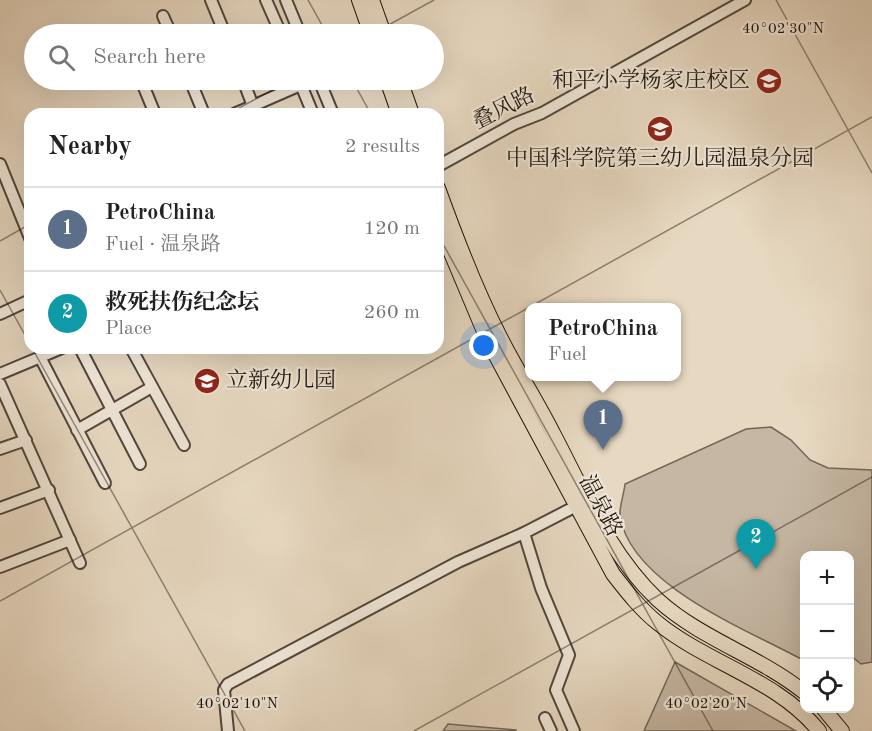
<!DOCTYPE html>
<meta charset="utf-8">
<style>
:root{--surface:#fff;--page:#f6f6f6;--text:#222;--muted:#767676;--line:#e0e0e0;--accent:#0f766e}
body{margin:0;font-family:"Old Standard TT","Noto Serif SC",serif;background:var(--page);color:var(--text)}
.controls{position:absolute;right:18px;bottom:18px;display:grid;overflow:hidden;border-radius:12px;box-shadow:0 6px 24px #0002}
.controls button{width:54px;height:54px;display:grid;place-items:center;padding:0;border:0;border-bottom:2px solid var(--line);background:var(--surface);color:var(--text);font:30px sans-serif}
.you{position:absolute;left:484px;top:346px;width:21px;height:21px;margin:-15px;border:4px solid #fff;border-radius:50%;background:#1a73e8;box-shadow:0 0 0 9px #1a73e833}
.badge{display:grid;place-items:center;width:39px;height:39px;border-radius:50%;background:var(--accent);color:#fff;font-size:20px;font-weight:700}
.pin{position:absolute;translate:-50% -50px;filter:drop-shadow(0 2px 3px #0008)}
.pin::after{content:'';position:absolute;top:32px;width:21px;height:18px;background:inherit;clip-path:polygon(0 0,100% 0,50% 100%)}
.popup{position:absolute;left:525px;top:303px;width:156px;height:78px;box-sizing:border-box;display:grid;place-content:center;border-radius:12px;background:var(--surface);filter:drop-shadow(0 2px 4px #0005);font-size:20px;white-space:nowrap;color:var(--muted)}
.popup b{font-size:22px;color:var(--text)}
.popup::after{content:'';position:absolute;left:50%;top:100%;margin-left:-12px;border:12px solid transparent;border-top-color:var(--surface)}
.list{margin:0;padding:0;list-style:none}
h2{display:flex;justify-content:space-between;align-items:center;height:78px;margin:0;padding:0 24px;font-size:26px}
h2 small{font-size:20px;font-weight:400;color:var(--muted)}
.list li{display:grid;grid-template-columns:39px 1fr auto;gap:18px;align-items:center;box-sizing:border-box;height:84px;padding:0 24px;border-top:2px solid var(--line)}
.list b{display:block;font-size:22px;white-space:nowrap}
.list p{margin:0;font-size:20px;white-space:nowrap;color:var(--muted)}
.list em{font-size:20px;font-style:normal;color:var(--muted)}
.icon{flex:none;width:33px;height:33px;fill:none;stroke:currentColor;stroke-width:2;stroke-linecap:round;stroke-linejoin:round}
.map{position:relative;flex:none;width:872px;height:731px;overflow:hidden}
.search{position:absolute;background:var(--surface);box-shadow:0 6px 24px #0002;left:24px;top:24px;width:420px;height:66px;display:flex;align-items:center;gap:15px;box-sizing:border-box;padding:0 21px;border-radius:33px;color:var(--muted);font-size:22px}
.panel{position:absolute;background:var(--surface);box-shadow:0 6px 24px #0002;left:24px;top:108px;width:420px;height:246px;border-radius:18px}
.map>svg:first-child{display:block}
.green{fill:#c5b7a3;stroke:#726659;stroke-width:1.5}
.lines{fill:none;stroke-linecap:round;stroke-linejoin:round}
.minor-casing{stroke:#52463c;stroke-width:14}
.major-casing{stroke:#20160f;stroke-width:16}
.minor{stroke:#efe6d7;stroke-width:10}
.major{stroke:#e7d8c1;stroke-width:14}
.ticks{fill:none;stroke:#20160f;stroke-width:1.5;stroke-opacity:0.45}
.labels{text-anchor:middle;dominant-baseline:central;stroke-width:4.5;stroke-linejoin:round;paint-order:stroke}
.poi-label{font-size:22px;fill:#20160f;stroke:#efe6d7;text-anchor:end}
.street-label{font-size:22px;fill:#20160f;stroke:#efe6d7}
.ticks-label{font-size:15px;text-anchor:middle;fill:#20160f;stroke:#efe6d7;stroke-width:4.5;stroke-linejoin:round;paint-order:stroke}
</style>
<div class="map">
<svg width="872" height="731" viewBox="0 0 872 731">
<rect width="100%" height="100%" fill="#e7d8c1"/>
<filter id="stains"><feTurbulence type="fractalNoise" baseFrequency=".00333" numOctaves="4"/><feColorMatrix values="0 0 0 0 .2 0 0 0 0 .09 0 0 0 0 .02 0 0 0 .5 -.17"/></filter>
<radialGradient id="worn" r=".72"><stop offset=".6" stop-color="#630" stop-opacity="0"/><stop offset="1" stop-color="#630" stop-opacity=".3"/></radialGradient>
<!-- green -->
<g class="green">
<path d="M771 427 791 440 810 460 828 468 872 470V662L861 664 850 655V556H804L803 660C748 630 631 585 620 516 619 507 624 494 625 484L746 429Z"/>
<path d="M675 662 796 731H644Z"/>
<path d="M448 724 516 730V731H443Z"/>
</g>
<g class="lines">
<!-- minor casing -->
<g class="minor-casing">
<g id="minor">
<path d="M211 0 225 34"/>
<path d="M266 0 281 34"/>
<path d="M286 0 300 34"/>
<path d="M163 16 171 34"/>
<path d="M141 80 155 114"/>
<path d="M190 80 204 114"/>
<path d="M243 80 256 114"/>
<path d="M299 80 313 114"/>
<path d="M319 80 333 114"/>
<path d="M234 114 312 80"/>
<path d="M0 164 30 238"/>
<path d="M438 166 514 124 542 113 745 0"/>
<path d="M0 314 30 300"/>
<path d="M80 348 140 464"/>
<path d="M131 348 184 445"/>
<path d="M40 357 105 483"/>
<path d="M0 374 62 348"/>
<path d="M0 384 80 563"/>
<path d="M77 430 152 387"/>
<path d="M0 449 26 440"/>
<path d="M0 508 49 490"/>
<path d="M524 533 541 588 569 655 556 690 574 731"/>
<path d="M0 567 70 540"/>
<path d="M545 718 551 731"/>
<path d="M228 731 224 690 228 684 458 562 524 533 582 503"/>
</g>
</g>
<!-- major casing -->
<g class="major-casing">
<g id="major">
<path d="M359 0 371 34"/>
<path d="M372 0 384 34"/>
<path d="M387 80 399 114"/>
<path d="M400 80 412 114"/>
<path d="M438 188C456 238 475 288 499 335 516 369 537 401 554 435 584 492 610 555 658 600 701 639 759 656 804 692"/>
<path d="M438 222 488 341 613 574C627 592 641 610 659 624 709 664 778 680 819 731"/>
<path d="M823 708 842 731"/>
</g>
</g>
<!-- minor -->
<use href="#minor" class="minor"/>
<!-- major -->
<use href="#major" class="major"/>
</g>
<!-- ticks -->
<path class="ticks" d="M308 0 327 34M776 0 872 173M372 34 434 0M352 80 371 114M228 114 291 80M438 235 713 731M0 241 30 224M0 290 30 344M32 348 245 731M0 601 872 117M414 731 872 477"/>
<!-- icons -->
<defs>
<g id="school-disc" transform="scale(1.35)"><circle r="9.5" fill="#8f2418" stroke="#efe6d7"/><path d="M0-5L7-2L0 1L-7-2ZM-4 1L0 2.5L4 1V4Q0 6-4 4Z" fill="#fff"/></g>
</defs>
<g fill-rule="evenodd">
<use href="#school-disc" x="769" y="81"/>
<use href="#school-disc" x="660" y="129"/>
<use href="#school-disc" x="207" y="381"/>
</g>
<g class="labels">
<!-- poi labels -->
<g class="poi-label">
<text x="750" y="81">和平小学杨家庄校区</text>
<text x="660" y="159" text-anchor="middle">中国科学院第三幼儿园温泉分园</text>
<text x="226" y="381" text-anchor="start">立新幼儿园</text>
</g>
<!-- street labels -->
<g class="street-label">
<text transform="translate(504 109) rotate(-27)">叠风路</text>
<text transform="translate(600 506) rotate(62)">温泉路</text>
</g>
</g>
<g class="ticks-label">
<text x="783" y="33">40°02'30"N</text>
<text x="237" y="708">40°02'10"N</text>
<text x="706" y="708">40°02'20"N</text>
</g>
<rect width="100%" height="100%" filter="url(#stains)"/>
<rect width="100%" height="100%" fill="url(#worn)"/>
</svg>
<div class="controls">
<button>+</button>
<button>−</button>
<button><svg class="icon" aria-label="locate" viewBox="0 0 24 24"><circle cx="12" cy="12" r="6"/><path d="M12 2v4M12 18v4M2 12h4M18 12h4"/></svg></button>
</div>
<div class="you"></div>
<div class="pin badge" style="left:603px;top:450px;background:#5c6f8a">1</div>
<div class="popup"><b>PetroChina</b>Fuel</div>
<div class="pin badge" style="left:756px;top:569px;background:#0f9aa8">2</div>
<div class="search"><svg class="icon" aria-label="search" viewBox="0 0 24 24"><circle cx="10" cy="10" r="6"/><path d="M15 15l6 6"/></svg>Search here</div>
<section class="panel">
<h2>Nearby<small>2 results</small></h2>
<ul class="list">
<li><span class="badge" style="background:#5c6f8a">1</span><div><b>PetroChina</b><p>Fuel · 温泉路</p></div><em>120 m</em></li>
<li><span class="badge" style="background:#0f9aa8">2</span><div><b>救死扶伤纪念坛</b><p>Place</p></div><em>260 m</em></li>
</ul>
</section>
</div>
